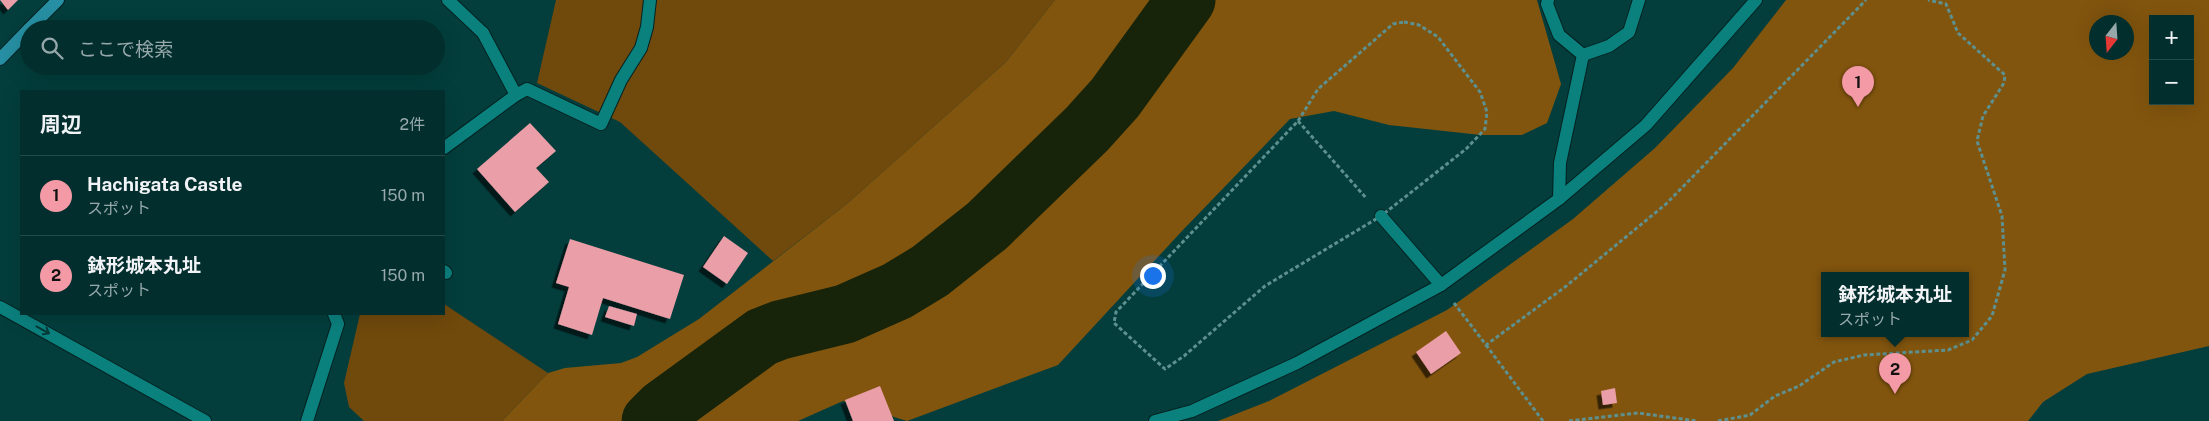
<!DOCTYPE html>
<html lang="ja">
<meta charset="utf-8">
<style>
:root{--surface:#022e2d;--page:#103a39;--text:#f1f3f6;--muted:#96a8aa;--line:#234a49;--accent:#f49aa6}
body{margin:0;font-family:"Public Sans","Noto Sans JP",sans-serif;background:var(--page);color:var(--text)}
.controls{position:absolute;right:15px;top:15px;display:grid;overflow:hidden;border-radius:0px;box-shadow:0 5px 20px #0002}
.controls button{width:45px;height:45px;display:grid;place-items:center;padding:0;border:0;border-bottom:1px solid var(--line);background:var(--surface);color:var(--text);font:25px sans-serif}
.compass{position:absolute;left:2089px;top:15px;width:45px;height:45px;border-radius:50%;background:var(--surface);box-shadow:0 5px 20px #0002;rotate:197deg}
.you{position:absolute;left:1152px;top:275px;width:18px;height:18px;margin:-12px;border:4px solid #fff;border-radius:50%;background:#1a73e8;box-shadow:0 0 0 8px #1a73e833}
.badge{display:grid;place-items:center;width:32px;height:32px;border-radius:50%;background:var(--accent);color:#111;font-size:16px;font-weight:700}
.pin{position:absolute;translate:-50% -41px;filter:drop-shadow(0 1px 2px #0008)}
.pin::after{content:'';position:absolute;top:26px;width:18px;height:15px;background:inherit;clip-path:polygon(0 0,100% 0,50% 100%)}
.popup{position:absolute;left:1821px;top:272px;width:148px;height:65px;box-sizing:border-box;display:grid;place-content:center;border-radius:0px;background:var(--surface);filter:drop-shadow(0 1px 4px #0005);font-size:16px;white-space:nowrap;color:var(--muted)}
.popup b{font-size:19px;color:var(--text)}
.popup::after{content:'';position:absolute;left:50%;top:100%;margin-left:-10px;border:10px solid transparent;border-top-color:var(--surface)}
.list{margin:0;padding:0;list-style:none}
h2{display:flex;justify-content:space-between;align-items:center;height:65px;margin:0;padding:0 20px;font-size:21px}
h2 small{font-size:16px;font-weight:400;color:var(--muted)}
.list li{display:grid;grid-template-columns:32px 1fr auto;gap:15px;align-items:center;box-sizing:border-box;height:80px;padding:0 20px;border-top:1px solid var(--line)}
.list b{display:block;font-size:19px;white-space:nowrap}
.list p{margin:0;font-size:16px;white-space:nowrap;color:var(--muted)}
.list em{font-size:16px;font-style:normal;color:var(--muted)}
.icon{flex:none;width:28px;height:28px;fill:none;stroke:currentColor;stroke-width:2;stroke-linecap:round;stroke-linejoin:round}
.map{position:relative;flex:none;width:2209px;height:421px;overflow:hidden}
.search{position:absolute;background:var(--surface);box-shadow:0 5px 20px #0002;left:20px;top:20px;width:425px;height:55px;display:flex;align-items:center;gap:12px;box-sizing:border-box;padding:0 18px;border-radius:28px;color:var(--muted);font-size:19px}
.panel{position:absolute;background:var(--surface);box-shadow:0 5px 20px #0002;left:20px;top:90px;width:425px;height:225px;border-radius:0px}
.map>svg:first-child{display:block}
.green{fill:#70490c}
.forest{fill:#82550e;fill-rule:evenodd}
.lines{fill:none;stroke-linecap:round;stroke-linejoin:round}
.river{stroke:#17240a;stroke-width:59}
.building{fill:#ea9ea7;filter:url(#shadow)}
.service-casing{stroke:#022221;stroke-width:14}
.minor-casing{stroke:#022221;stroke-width:14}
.tertiary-casing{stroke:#022221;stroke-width:14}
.secondary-casing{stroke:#022221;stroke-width:14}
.path{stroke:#5d908e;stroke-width:3;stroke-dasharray:4 2.5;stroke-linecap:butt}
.service{stroke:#0b817e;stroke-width:12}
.minor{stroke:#0b817e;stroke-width:12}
.tertiary{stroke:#0b817e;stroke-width:12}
.secondary{stroke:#278fa3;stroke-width:12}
.oneway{stroke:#043a38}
</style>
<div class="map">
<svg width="2209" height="421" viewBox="0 0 2209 421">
<defs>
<filter id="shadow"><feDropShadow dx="-4.5" dy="4.5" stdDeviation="0" flood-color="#0009"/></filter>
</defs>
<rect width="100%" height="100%" fill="#033e3c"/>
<!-- green -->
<g class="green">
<path d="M556 0H1055L1006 62 848 203 773 261 620 122 537 83Z"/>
<path d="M444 304 548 373 502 421H364L349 407 344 383 360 314H444Z"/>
</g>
<!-- forest -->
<g class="forest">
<path d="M1055 0H1537L1561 84 1547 123 1522 135H1481L1389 125 1334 111 1290 119 1182 231 1058 365 907 421 843 401 798 421H502L548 373 565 368 621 363 637 357 699 319 848 203 1006 62Z"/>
<path d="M1786 0H2209V346L2087 374 2043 402 2028 421H1218L1269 401 1447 310 1573 219 1655 148 1733 68ZM2153 19H2190V101H2153ZM2096 22H2126V52H2096ZM1825 275H1965V333H1825Z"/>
</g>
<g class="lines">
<!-- river -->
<path class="river" d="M651 421 663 409 762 337 780 330 845 314 897 291 930 271 987 226 1087 129 1115 98 1186 0"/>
</g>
<!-- building -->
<g class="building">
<path d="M0 0H18L8 10Z"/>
<path d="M530 123 556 151 536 168 549 182 515 212 477 169Z"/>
<path d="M724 236 748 253 727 284 703 267Z"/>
<path d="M570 239 684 275 670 319 603 298 592 335 558 324 569 287 556 283Z"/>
<path d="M609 306 637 314 634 326 605 317Z"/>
<path d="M1446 331 1461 353 1431 374 1416 352Z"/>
<path d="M880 386 894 421H853L845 400Z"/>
<path d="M1615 388 1617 403 1603 405 1601 391Z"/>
</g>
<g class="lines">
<!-- service casing -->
<g class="service-casing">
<g id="service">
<path d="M1548 0 1547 4 1559 35 1583 55 1609 46 1629 32 1639 0"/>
<path d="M483 33 516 95 527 89 601 124 621 80 641 48 647 27 650 0"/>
<path d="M444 148 516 95"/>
<path d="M1559 199 1560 163 1583 55"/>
<path d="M1381 216 1441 285"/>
<path d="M444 271 446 273"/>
<path d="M0 307 205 421"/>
<path d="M307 421 338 324 334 314"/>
</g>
</g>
<!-- minor casing -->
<g class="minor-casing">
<path id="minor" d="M448 0 483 33"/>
</g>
<!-- tertiary casing -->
<g class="tertiary-casing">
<path id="tertiary" d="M1155 421 1192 411 1297 363 1441 285 1559 199 1646 125 1756 0"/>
</g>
<!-- secondary casing -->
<g class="secondary-casing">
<g id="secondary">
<path d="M29 29 58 0"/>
<path d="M0 59 29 29"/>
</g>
</g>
<!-- path -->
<g class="path">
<path d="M1404 22 1419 25 1438 37 1480 92 1487 112 1485 129 1466 149 1381 216 1265 286 1184 356 1165 369 1114 323 1116 312 1298 121 1318 89 1393 24Z"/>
<path d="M1298 121 1367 199"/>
<path d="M1454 303 1486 345 1565 287 1666 204 1866 0"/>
<path d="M1486 345 1543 421"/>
<path d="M1569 421 1638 413 1697 421"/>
<path d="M1718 421 1750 415 1775 396 1799 386 1834 362 1864 355 1948 350 1972 340 1992 316 2005 270 2002 216 1977 141 1983 116 2004 83 2005 75 1958 33 1946 4 1928 0"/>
</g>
<!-- service -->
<use href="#service" class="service"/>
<!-- minor -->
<use href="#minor" class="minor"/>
<!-- tertiary -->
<use href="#tertiary" class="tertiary"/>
<!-- secondary -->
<use href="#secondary" class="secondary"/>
</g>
<!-- one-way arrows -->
<defs><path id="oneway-shaft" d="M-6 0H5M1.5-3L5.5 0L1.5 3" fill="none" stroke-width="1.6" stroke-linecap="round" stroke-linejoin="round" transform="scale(1.25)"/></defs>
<use class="oneway" href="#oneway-shaft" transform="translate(43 330) rotate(29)"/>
</svg>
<div class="controls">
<button>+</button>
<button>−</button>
</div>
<svg class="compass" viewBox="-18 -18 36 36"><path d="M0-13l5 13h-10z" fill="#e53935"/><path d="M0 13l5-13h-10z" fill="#96a8aa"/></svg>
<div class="you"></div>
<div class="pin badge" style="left:1858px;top:107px">1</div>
<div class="pin badge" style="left:1895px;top:394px">2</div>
<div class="popup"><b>鉢形城本丸址</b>スポット</div>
<div class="search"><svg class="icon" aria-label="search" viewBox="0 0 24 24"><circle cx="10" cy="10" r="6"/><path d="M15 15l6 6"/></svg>ここで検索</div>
<section class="panel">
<h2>周辺<small>2件</small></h2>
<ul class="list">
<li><span class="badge">1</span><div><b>Hachigata Castle</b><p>スポット</p></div><em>150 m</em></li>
<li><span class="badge">2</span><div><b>鉢形城本丸址</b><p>スポット</p></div><em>150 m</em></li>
</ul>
</section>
</div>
